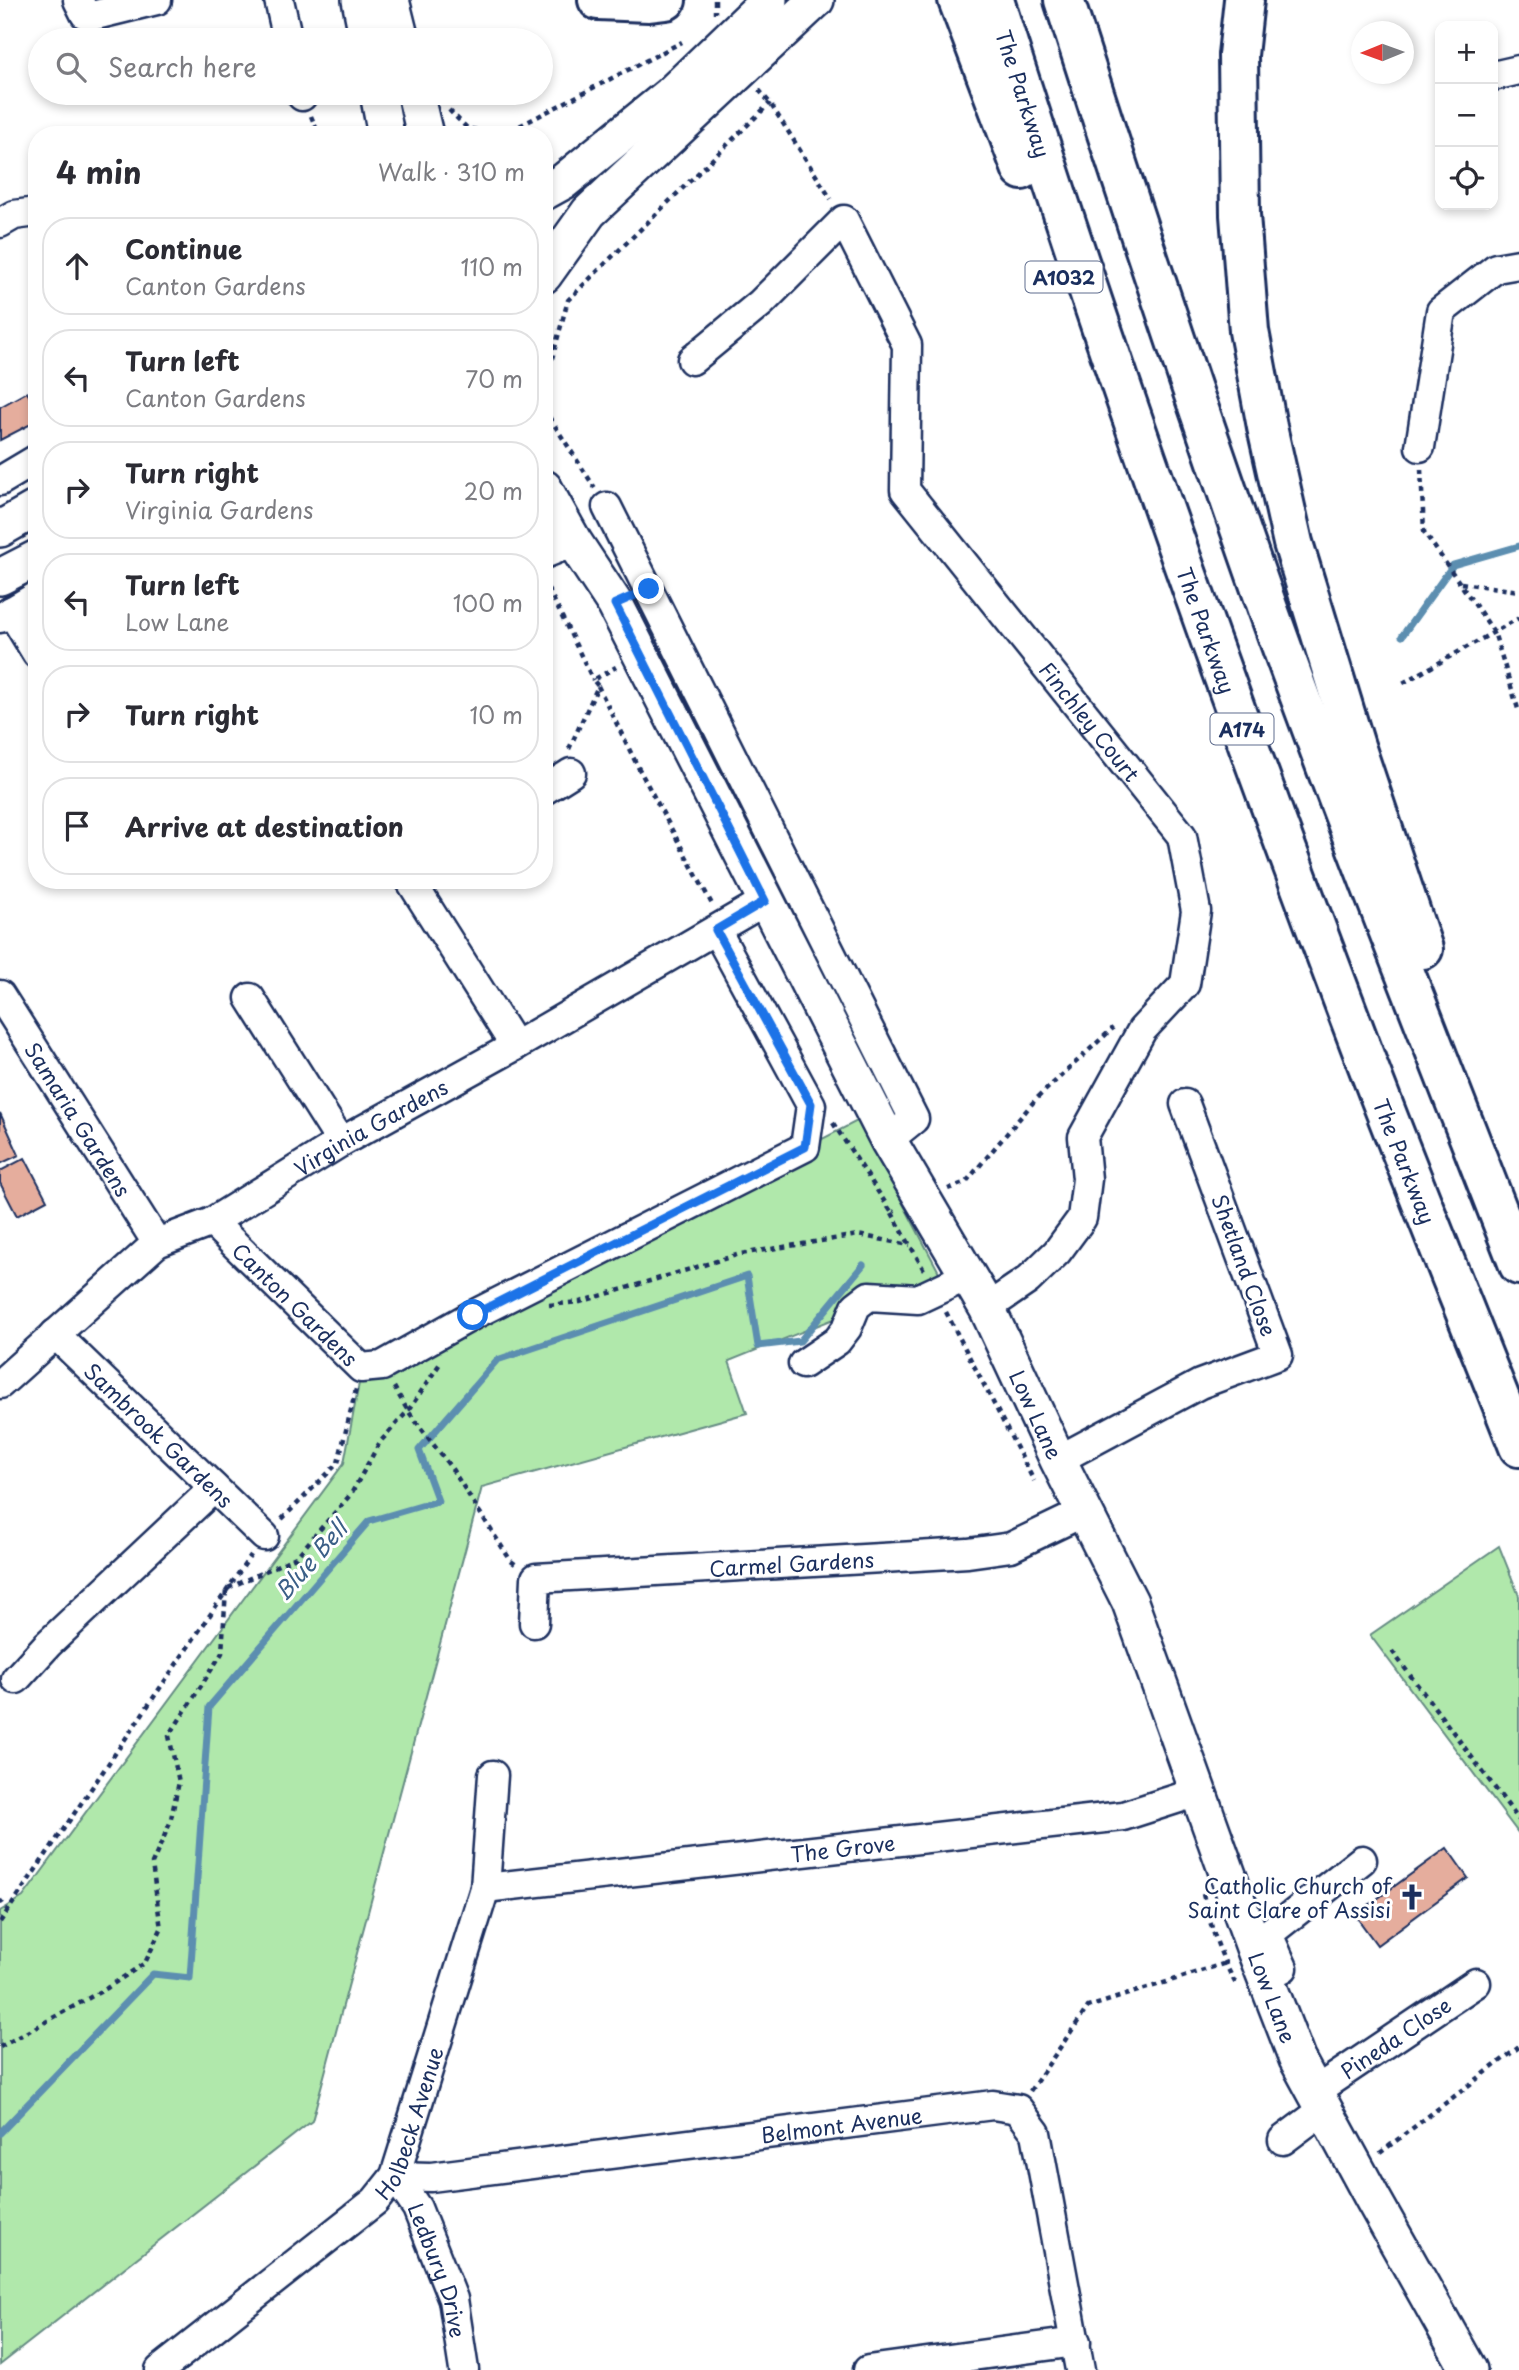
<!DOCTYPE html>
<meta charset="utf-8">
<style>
:root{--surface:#fff;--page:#f2f2f3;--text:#2b2b33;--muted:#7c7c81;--line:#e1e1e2}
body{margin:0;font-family:"Playpen Sans",sans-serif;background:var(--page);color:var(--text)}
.controls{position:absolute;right:21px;top:21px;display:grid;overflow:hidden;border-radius:14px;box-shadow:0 4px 10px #0003}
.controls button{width:63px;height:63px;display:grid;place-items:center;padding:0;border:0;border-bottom:2px solid var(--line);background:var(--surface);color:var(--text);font:35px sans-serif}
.compass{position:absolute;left:1351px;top:21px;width:63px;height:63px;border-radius:50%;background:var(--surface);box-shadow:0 4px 10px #0003;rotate:269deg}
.stop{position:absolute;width:21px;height:21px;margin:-16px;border:5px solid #1a73e8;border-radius:50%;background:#fff}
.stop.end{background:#1a73e8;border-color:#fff;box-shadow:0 2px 7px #0008}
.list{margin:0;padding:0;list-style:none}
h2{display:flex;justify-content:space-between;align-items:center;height:91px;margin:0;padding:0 28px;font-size:30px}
h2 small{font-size:23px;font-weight:400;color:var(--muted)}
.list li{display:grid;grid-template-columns:46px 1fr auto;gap:21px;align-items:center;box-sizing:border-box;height:98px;margin:0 14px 14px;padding:0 14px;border:2px solid var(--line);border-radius:28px}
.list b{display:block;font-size:26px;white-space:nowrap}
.list p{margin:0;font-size:23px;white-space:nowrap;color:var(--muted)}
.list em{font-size:23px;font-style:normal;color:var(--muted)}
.icon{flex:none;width:38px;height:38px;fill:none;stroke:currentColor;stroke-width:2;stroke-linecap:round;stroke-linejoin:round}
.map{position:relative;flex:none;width:1519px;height:2370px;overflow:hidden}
.search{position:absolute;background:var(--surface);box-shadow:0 4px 10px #0003;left:28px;top:28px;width:525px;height:77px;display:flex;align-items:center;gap:18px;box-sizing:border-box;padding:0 24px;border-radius:38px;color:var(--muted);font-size:26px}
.panel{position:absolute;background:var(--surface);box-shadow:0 4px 10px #0003;left:28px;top:126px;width:525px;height:763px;border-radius:28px}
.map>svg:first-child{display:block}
.green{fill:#b0e8ab;stroke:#668c84;stroke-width:2}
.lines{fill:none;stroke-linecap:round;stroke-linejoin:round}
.stream{stroke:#5b8eb0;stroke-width:7}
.building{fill:#e5ad9d;stroke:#1b2f5e;stroke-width:2}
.minor-casing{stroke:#1b2f5e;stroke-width:33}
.major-casing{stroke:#1b2f5e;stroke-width:40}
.highway-casing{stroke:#1b2f5e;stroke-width:44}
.path{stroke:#1b2f5e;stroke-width:4.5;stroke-dasharray:5 5;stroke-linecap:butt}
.minor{stroke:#fff;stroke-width:28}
.major{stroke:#fff;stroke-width:35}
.highway{stroke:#fff;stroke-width:38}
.route{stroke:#1a73e8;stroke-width:9}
.labels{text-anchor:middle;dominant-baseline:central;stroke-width:6;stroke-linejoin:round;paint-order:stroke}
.shield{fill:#fff;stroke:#5f6d8e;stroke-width:2}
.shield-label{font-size:19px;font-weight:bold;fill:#1b2f5e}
.street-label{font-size:21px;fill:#1b2f5e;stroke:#fff}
.poi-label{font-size:21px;fill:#1b2f5e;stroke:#fff;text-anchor:end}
.water-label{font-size:23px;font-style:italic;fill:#3b5f87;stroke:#fff}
</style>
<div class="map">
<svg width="1519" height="2370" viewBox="0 0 1519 2370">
<rect width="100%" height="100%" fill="#fff"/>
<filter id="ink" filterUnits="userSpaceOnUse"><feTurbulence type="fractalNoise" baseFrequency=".0143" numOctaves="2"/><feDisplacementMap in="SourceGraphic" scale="14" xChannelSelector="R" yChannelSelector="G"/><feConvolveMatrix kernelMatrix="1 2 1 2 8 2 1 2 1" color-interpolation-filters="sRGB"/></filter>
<g filter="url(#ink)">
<!-- green -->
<g class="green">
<path d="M859 1120 941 1276 729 1361 747 1413 482 1487 312 2121 0 2365V1911L23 1897 344 1463 359 1383 396 1371 473 1319Z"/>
<path d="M1499 1546 1519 1596V1834L1370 1635Z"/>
</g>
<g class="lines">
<!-- stream -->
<g class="stream">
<path d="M1402 636 1453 565 1519 546"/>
<path d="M0 2133 153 1974 190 1978 209 1707 369 1521 438 1501 419 1450 497 1360 747 1276 758 1346 800 1341 863 1265"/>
</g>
</g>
<!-- building -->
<g class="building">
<path d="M27 392 37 410V421L0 440V407Z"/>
<path d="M0 1113 19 1155 0 1164Z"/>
<path d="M25 1158 47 1200 17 1216 0 1183V1171Z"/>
<path d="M1447 1848 1468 1878 1377 1945 1355 1915Z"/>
</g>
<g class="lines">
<!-- minor casing -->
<g class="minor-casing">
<g id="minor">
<path d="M78 0 85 14 92 16 157 0"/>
<path d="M279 0 288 40"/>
<path d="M1493 76 1519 70"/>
<path d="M301 93 302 96"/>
<path d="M0 223 14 215 37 212"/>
<path id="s1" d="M692 360 761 303 844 220 907 345 905 490 1182 836 1196 911 1185 984 1142 1030 1083 1137 1087 1179 1082 1218 1057 1252 1028 1280 987 1308"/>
<path d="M1420 447 1441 311 1496 268 1519 264"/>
<path d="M0 481 37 459"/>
<path d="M607 507 914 1119 888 1140"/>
<path d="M544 554 574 542"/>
<path d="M11 611 37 654"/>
<path d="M0 618 37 596"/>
<path d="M544 790 571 773"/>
<path d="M410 880 515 1046"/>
<path id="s2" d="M0 995 157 1243"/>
<path d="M250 998 341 1142"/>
<path id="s3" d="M212 1222 361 1368 382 1366 473 1315 805 1147 811 1105 716 930"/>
<path id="s4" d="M55 1334 264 1536"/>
<path d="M803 1364 837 1341 847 1328 856 1306 869 1296 918 1299 967 1276"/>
<path id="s5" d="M0 1384 157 1243 212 1222 341 1142 515 1046 765 901"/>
<path d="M1058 1460 1200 1384 1278 1355 1185 1104"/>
<path id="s6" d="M534 1623 536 1578 968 1553 1011 1547 1084 1512"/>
<path d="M16 1679 48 1644 214 1488"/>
<path id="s7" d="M485 1888 1123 1816 1198 1792"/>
<path d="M1266 1977 1283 1968 1268 1934 1362 1860"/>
<path id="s8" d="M1314 2092 1476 1983"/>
<path d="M1283 2140 1311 2119 1325 2112"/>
<path id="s9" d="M395 2176 431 2177 993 2105 1018 2109 1036 2133 1080 2370"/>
<path id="s10" d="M395 2176 417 2208 453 2299 464 2370"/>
<path id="s11" d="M160 2370 375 2201 395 2176 485 1888 493 1775"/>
<path d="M868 2370 1076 2342"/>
</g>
</g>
<!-- major casing -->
<g class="major-casing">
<g id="major">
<path d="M360 0 368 40"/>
<path d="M391 0 401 40"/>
<path d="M378 93 386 135"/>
<path d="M415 93 425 135"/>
<path d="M544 192 564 181 671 94 769 0"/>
<path d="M544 275 589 212 816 0"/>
<path id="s12" d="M544 488 574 542 615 604 888 1140 987 1308 1058 1460 1130 1602 1256 1953 1297 2059 1373 2199 1469 2370"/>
<path d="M0 529 37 508"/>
<path d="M0 577 37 558"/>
</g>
</g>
<!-- highway casing -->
<g class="highway-casing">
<g id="highway">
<path d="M598 0 649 2 666 0"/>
<path d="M958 0 1022 170"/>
<path id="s13" d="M994 0C1107 359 1234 714 1368 1066 1417 1194 1469 1320 1519 1447"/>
<path d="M1064 0C1129 204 1197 407 1268 609 1347 829 1434 1047 1519 1265"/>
<path d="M1244 0 1238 55 1240 215 1249 331 1267 427 1293 543 1355 746 1423 949"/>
</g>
</g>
<!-- path -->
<g class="path">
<path d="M715 0V13"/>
<path d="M759 90 770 103 831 199"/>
<path d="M449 110 467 128 502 135"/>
<path d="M311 116 319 135"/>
<path d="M502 135 682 42"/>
<path d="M544 388 568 300 770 103"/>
<path d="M544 409 595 488"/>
<path d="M1421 469 1424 532 1494 632 1519 712"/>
<path d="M544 580 593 680"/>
<path d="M1461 583 1519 591"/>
<path d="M1403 683 1519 618"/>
<path d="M598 686 638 767 713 906"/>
<path d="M569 749 598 686 593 680 616 667"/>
<path d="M833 1123 892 1213 895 1211"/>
<path d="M948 1189 966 1182 1036 1099 1113 1028"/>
<path d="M892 1213 924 1270"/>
<path d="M549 1305 580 1302 740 1254 858 1235 910 1245"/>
<path d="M946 1312 1034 1481"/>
<path d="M394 1387 408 1411 452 1469 511 1561 518 1566"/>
<path d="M282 1519 338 1463 356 1389"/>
<path d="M1392 1651 1519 1820"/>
<path d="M1203 1894C1210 1925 1220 1956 1236 1984"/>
<path d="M0 1900 9 1912"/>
<path d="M0 1922 251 1555"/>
<path d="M0 2047 107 1988 145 1963 161 1929 152 1864 170 1823 179 1782 169 1736 222 1653 226 1589 296 1557 351 1494 380 1442 408 1411 441 1362"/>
<path d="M1030 2091 1088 2007 1226 1963"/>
<path d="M1380 2153 1519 2047"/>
</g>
<!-- minor -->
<use href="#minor" class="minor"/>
<!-- major -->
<use href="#major" class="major"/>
<!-- highway -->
<use href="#highway" class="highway"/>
</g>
</g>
<g class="lines" filter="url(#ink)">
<!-- route -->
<path class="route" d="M473 1315 805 1147 811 1104 716 930 765 901 615 604 649 589"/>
</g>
<!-- icons -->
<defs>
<g id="church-bare" transform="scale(2.1)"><path d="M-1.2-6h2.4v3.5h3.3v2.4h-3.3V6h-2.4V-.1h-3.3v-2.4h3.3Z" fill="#1b2f5e" stroke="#fff" stroke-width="2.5" paint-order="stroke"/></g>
</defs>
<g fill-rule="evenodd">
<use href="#church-bare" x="1412" y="1897"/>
</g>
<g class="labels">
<!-- shield labels -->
<g class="shield">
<rect x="1025.5" y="261.5" width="77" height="31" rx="5"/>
<rect x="1210.5" y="713.5" width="63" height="31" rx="5"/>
</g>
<g class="shield-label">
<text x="1064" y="277">A1032</text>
<text x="1242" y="729">A174</text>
</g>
<!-- street labels -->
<g class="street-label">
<text stroke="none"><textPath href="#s13" startOffset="98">The Parkway</textPath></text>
<text stroke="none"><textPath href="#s13" startOffset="665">The Parkway</textPath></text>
<text stroke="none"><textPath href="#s1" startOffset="788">Finchley Court</textPath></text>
<text stroke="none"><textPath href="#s2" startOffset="147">Samaria Gardens</textPath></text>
<text stroke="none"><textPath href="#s5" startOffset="455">Virginia Gardens</textPath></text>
<text stroke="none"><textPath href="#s13" startOffset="1232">The Parkway</textPath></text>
<text transform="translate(1245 1265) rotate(70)">Shetland Close</text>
<text stroke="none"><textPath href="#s3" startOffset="117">Canton Gardens</textPath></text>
<text stroke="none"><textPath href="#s12" startOffset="1050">Low Lane</textPath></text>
<text stroke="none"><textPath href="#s4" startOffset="145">Sambrook Gardens</textPath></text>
<text stroke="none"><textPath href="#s6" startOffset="301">Carmel Gardens</textPath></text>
<text stroke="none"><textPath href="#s7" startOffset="360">The Grove</textPath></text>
<text stroke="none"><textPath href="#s12" startOffset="1680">Low Lane</textPath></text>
<text stroke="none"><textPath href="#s8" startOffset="98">Pineda Close</textPath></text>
<text stroke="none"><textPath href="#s11" startOffset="360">Holbeck Avenue</textPath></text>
<text stroke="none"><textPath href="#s9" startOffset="450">Belmont Avenue</textPath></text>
<text stroke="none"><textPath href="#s10" startOffset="105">Ledbury Drive</textPath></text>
</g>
<!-- poi labels -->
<g class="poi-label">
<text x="1391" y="1885">Catholic Church of<tspan x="1391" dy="24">Saint Clare of Assisi</tspan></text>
</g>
<!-- water labels -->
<g class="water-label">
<text transform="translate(310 1560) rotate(-49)">Blue Bell</text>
</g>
</g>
</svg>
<div class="controls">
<button>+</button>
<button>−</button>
<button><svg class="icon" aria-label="locate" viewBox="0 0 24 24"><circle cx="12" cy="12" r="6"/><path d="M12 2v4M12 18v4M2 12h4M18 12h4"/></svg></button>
</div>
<svg class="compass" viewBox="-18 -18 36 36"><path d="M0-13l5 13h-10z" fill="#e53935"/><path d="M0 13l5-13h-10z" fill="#7c7c81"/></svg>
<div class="stop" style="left:473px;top:1315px"></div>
<div class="stop end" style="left:649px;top:589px"></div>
<div class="search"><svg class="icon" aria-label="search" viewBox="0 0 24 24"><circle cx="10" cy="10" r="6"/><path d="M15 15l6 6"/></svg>Search here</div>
<section class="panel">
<h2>4 min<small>Walk · 310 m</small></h2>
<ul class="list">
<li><svg class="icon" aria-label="ahead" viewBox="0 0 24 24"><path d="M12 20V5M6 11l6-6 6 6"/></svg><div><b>Continue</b><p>Canton Gardens</p></div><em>110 m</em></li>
<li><svg class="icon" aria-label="left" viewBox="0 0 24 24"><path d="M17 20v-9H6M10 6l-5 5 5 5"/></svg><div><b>Turn left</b><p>Canton Gardens</p></div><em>70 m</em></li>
<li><svg class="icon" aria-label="right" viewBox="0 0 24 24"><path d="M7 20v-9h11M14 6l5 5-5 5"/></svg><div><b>Turn right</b><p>Virginia Gardens</p></div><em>20 m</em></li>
<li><svg class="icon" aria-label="left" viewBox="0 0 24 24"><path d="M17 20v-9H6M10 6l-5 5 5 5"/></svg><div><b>Turn left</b><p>Low Lane</p></div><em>100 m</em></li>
<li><svg class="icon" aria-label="right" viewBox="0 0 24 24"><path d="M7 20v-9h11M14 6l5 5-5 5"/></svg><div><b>Turn right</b></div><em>10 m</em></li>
<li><svg class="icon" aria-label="arrive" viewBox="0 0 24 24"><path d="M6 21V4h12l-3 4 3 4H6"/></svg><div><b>Arrive at destination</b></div></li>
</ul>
</section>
</div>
